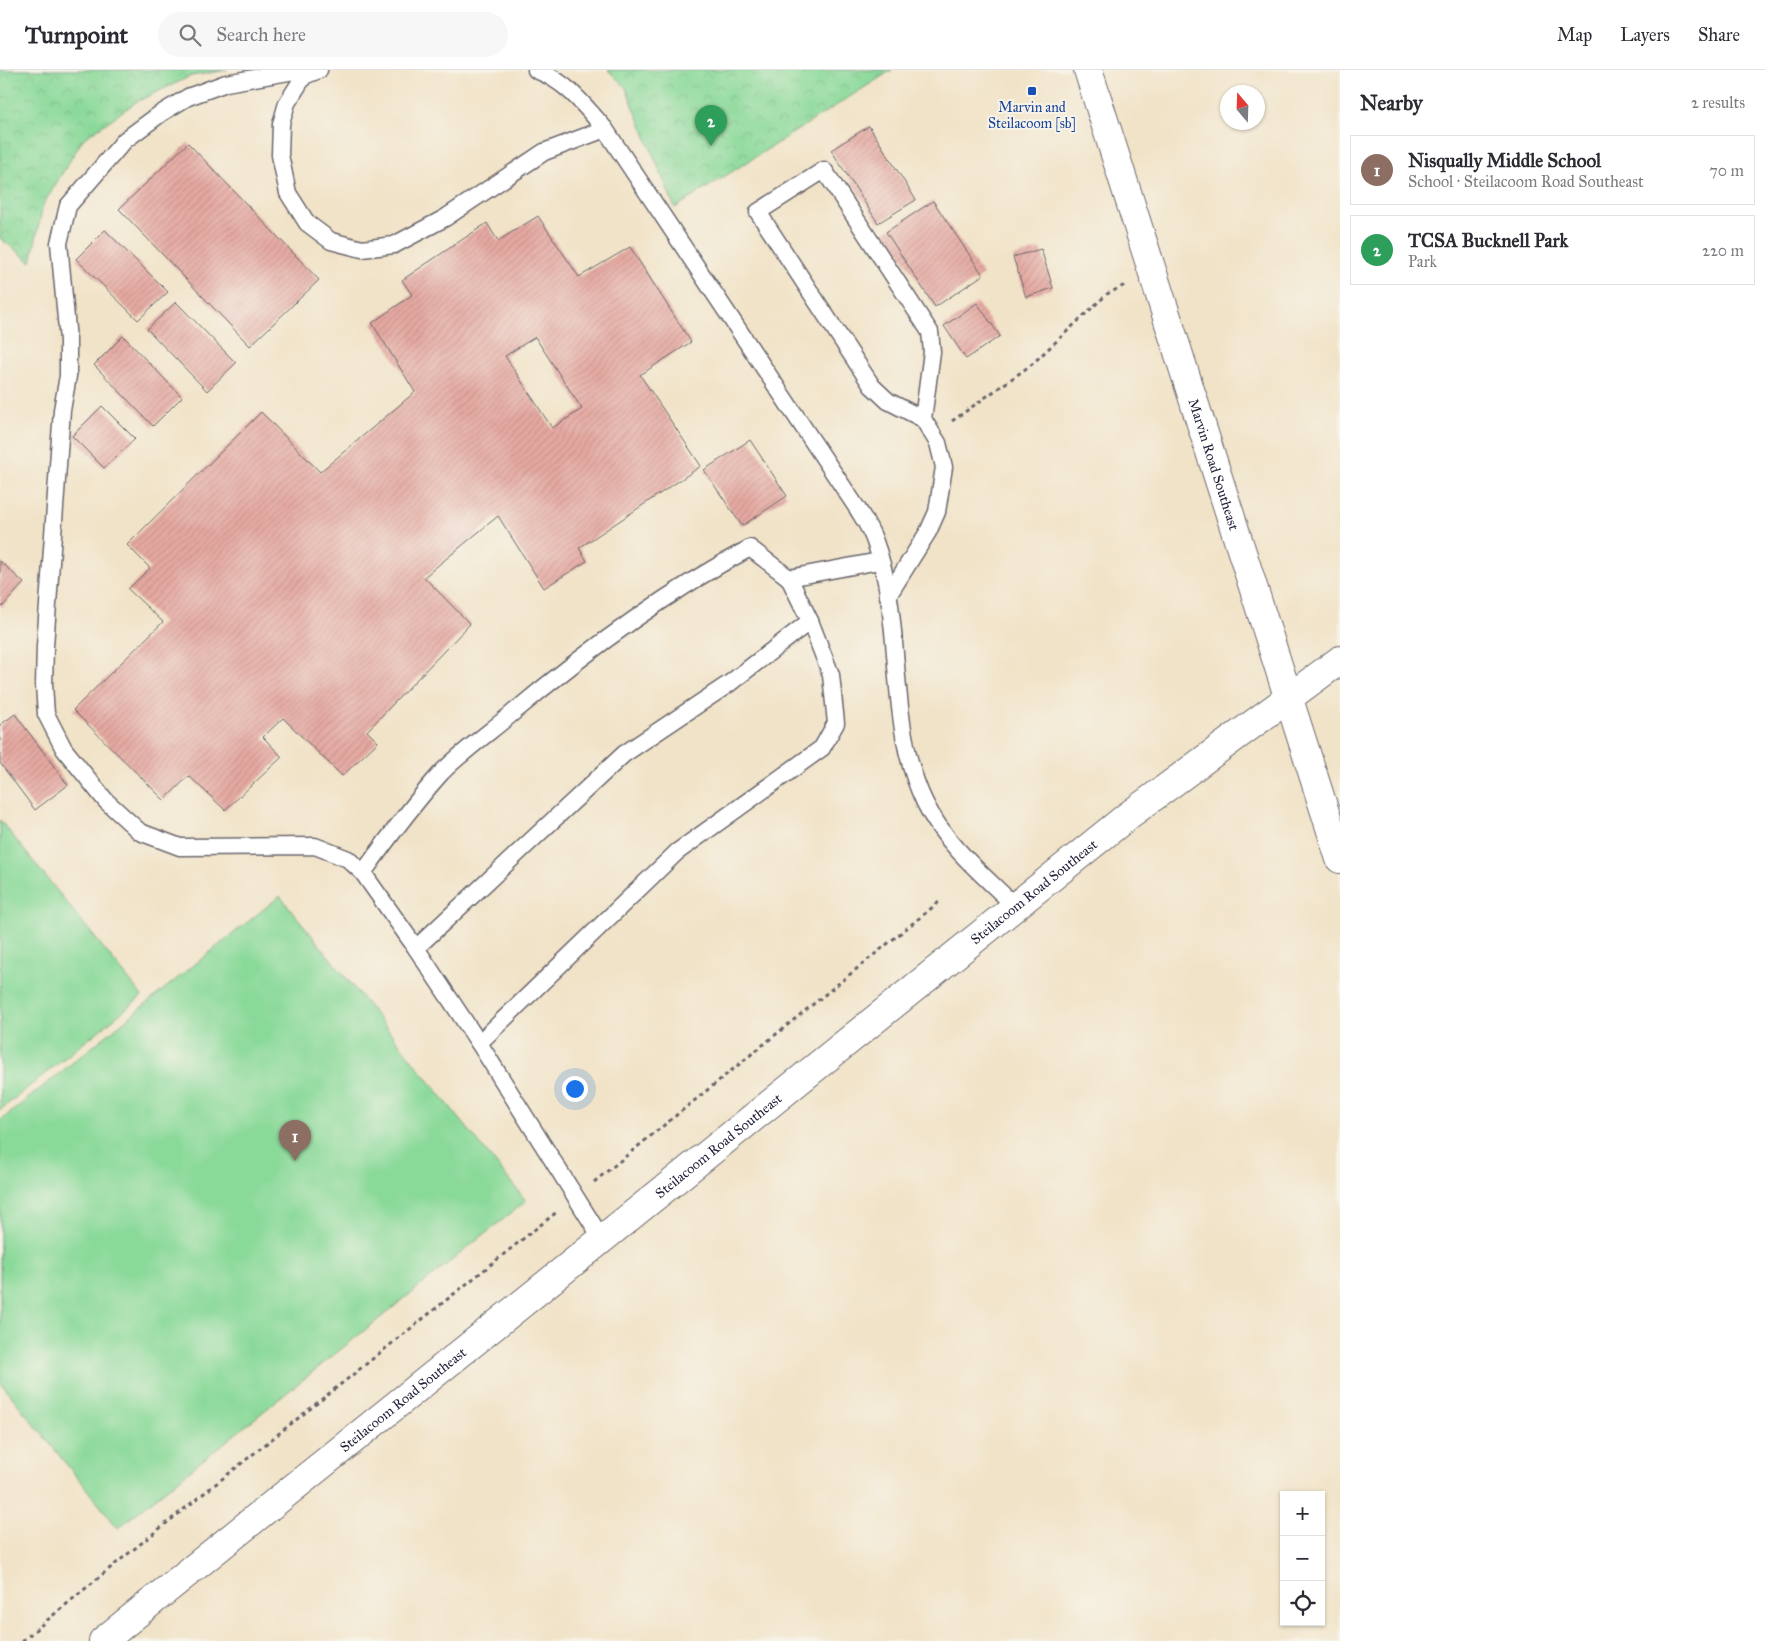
<!DOCTYPE html>
<meta charset="utf-8">
<style>
:root{--surface:#fff;--page:#f7f7f7;--text:#2b2b33;--muted:#7c7c81;--line:#e1e1e2;--accent:#d1495b}
body{margin:0;font-family:"IM FELL Great Primer",serif;background:var(--page);color:var(--text)}
.controls{position:absolute;right:15px;bottom:15px;display:grid;overflow:hidden;border-radius:0px;box-shadow:0 1px 4px #0004}
.controls button{width:45px;height:45px;display:grid;place-items:center;padding:0;border:0;border-bottom:1px solid var(--line);background:var(--surface);color:var(--text);font:25px sans-serif}
.compass{position:absolute;left:1220px;top:15px;width:45px;height:45px;border-radius:50%;background:var(--surface);box-shadow:0 1px 4px #0004;rotate:341deg}
.you{position:absolute;left:574px;top:1018px;width:18px;height:18px;margin:-12px;border:4px solid #fff;border-radius:50%;background:#1a73e8;box-shadow:0 0 0 8px #1a73e833}
.badge{display:grid;place-items:center;width:32px;height:32px;border-radius:50%;background:var(--accent);color:#fff;font-size:16px;font-weight:700}
.pin{position:absolute;translate:-50% -41px;filter:drop-shadow(0 1px 2px #0008)}
.pin::after{content:'';position:absolute;top:26px;width:18px;height:15px;background:inherit;clip-path:polygon(0 0,100% 0,50% 100%)}
.list{margin:0;padding:0;list-style:none}
h2{display:flex;justify-content:space-between;align-items:center;height:65px;margin:0;padding:0 20px;font-size:21px}
h2 small{font-size:16px;font-weight:400;color:var(--muted)}
.list li{display:grid;grid-template-columns:32px 1fr auto;gap:15px;align-items:center;box-sizing:border-box;height:70px;margin:0 10px 10px;padding:0 10px;border:1px solid var(--line);border-radius:0px}
.list b{display:block;font-size:19px;white-space:nowrap}
.list p{margin:0;font-size:16px;white-space:nowrap;color:var(--muted)}
.list em{font-size:16px;font-style:normal;color:var(--muted)}
.icon{flex:none;width:28px;height:28px;fill:none;stroke:currentColor;stroke-width:2;stroke-linecap:round;stroke-linejoin:round}
.map{position:relative;flex:none;width:1340px;height:1571px;overflow:hidden}
header{display:flex;align-items:center;gap:30px;box-sizing:border-box;height:70px;padding:0 25px;background:var(--surface);border-bottom:1px solid var(--line)}
header strong{font-size:24px}
nav{display:flex;gap:28px;margin-inline-start:auto;font-size:18px}
.search{width:350px;height:45px;background:var(--page);display:flex;align-items:center;gap:12px;box-sizing:border-box;padding:0 18px;border-radius:28px;color:var(--muted);font-size:19px}
main{display:flex}
aside{flex:1;background:var(--surface)}
.map>svg:first-child{display:block}
.green{fill:#89d999;stroke:#567e6a}
.park{fill:url(#park-crowns);stroke:#567e6a}
.building{fill:url(#building-hatch);fill-rule:evenodd}
.lines{fill:none;stroke-linecap:round;stroke-linejoin:round}
.lane-casing{stroke:#6a666c;stroke-width:19}
.secondary-casing{stroke:#6a666c;stroke-width:30}
.primary-casing{stroke:#6a666c;stroke-width:30}
.path{stroke:#6a666c;stroke-width:3;stroke-dasharray:4 4;stroke-linecap:butt}
.lane{stroke:#fff;stroke-width:16}
.secondary{stroke:#fff;stroke-width:28}
.primary{stroke:#fff;stroke-width:28}
.transit-dot{fill:#1a4fb4;stroke:#f7f3e8;stroke-width:2}
.labels{text-anchor:middle;dominant-baseline:central;stroke-width:4;stroke-linejoin:round;paint-order:stroke}
.transit-label{font-size:14px;fill:#164399;stroke:#f7f3e8}
.street-label{font-size:14px;fill:#22223b;stroke:#f7f3e8}
</style>
<header>
<strong>Turnpoint</strong>
<div class="search"><svg class="icon" aria-label="search" viewBox="0 0 24 24"><circle cx="10" cy="10" r="6"/><path d="M15 15l6 6"/></svg>Search here</div>
<nav><a>Map</a><a>Layers</a><a>Share</a></nav>
</header>
<main>
<div class="map">
<svg width="1340" height="1571" viewBox="0 0 1340 1571">
<defs>
<pattern id="park-crowns" width="20" height="18" patternUnits="userSpaceOnUse" patternTransform="scale(1.25)"><rect width="20" height="18" fill="#89d999"/><path d="M2 6a3 3 0 1 1 6 0M12 15a3 3 0 1 1 6 0" fill="none" stroke="#76ba85"/></pattern>
<pattern id="building-hatch" width="6" height="6" patternUnits="userSpaceOnUse" patternTransform="scale(1.25)"><rect width="6" height="6" fill="#e5a9a1"/><path d="M-1 1l2-2M0 6l6-6M5 7l2-2" fill="none" stroke="#c4918c"/></pattern>
</defs>
<rect width="100%" height="100%" fill="#f7f3e8"/>
<filter id="ink" filterUnits="userSpaceOnUse"><feTurbulence type="fractalNoise" baseFrequency=".02" numOctaves="2"/><feDisplacementMap in="SourceGraphic" scale="10" xChannelSelector="R" yChannelSelector="G"/><feConvolveMatrix kernelMatrix="1 2 1 2 8 2 1 2 1" color-interpolation-filters="sRGB"/></filter>
<filter id="wash" filterUnits="userSpaceOnUse"><feTurbulence type="fractalNoise" baseFrequency=".0096" numOctaves="4" result="noise"/><feDisplacementMap in="SourceGraphic" scale="20" xChannelSelector="R" yChannelSelector="G"/><feGaussianBlur stdDeviation="1.12" result="paint"/><feColorMatrix in="noise" values="0 0 0 0 0 0 0 0 0 0 0 0 0 0 0 0 0 1.4 0 .05"/><feComposite in="paint" operator="in"/></filter>
<g filter="url(#wash)">
<rect width="100%" height="100%" fill="#f1e3c8"/>
<!-- green -->
<g class="green">
<path d="M0 750 142 926 0 1040Z"/>
<path d="M280 826 526 1131 118 1458 0 1312V1051Z"/>
</g>
<!-- park -->
<g class="park">
<path d="M0 0H227L191 6 136 32 83 69 43 135 31 192 0 168Z"/>
<path d="M608 0H892L675 138 626 18Z"/>
</g>
<g id="blocks">
<!-- building -->
<g class="building">
<path d="M869 56 916 130 878 153 831 80Z"/>
<path d="M188 73 319 210 250 276 119 139Z"/>
<path d="M933 131 983 205 935 237 886 162Z"/>
<path d="M538 146 579 207 630 177 691 272 640 305 701 396 579 478 587 491 544 518 498 446 424 507 470 554 367 661 378 672 342 706 283 648 263 667 282 687 225 740 189 706 164 730 73 640 163 552 128 519 150 498 127 475 261 342 320 402 415 322 372 253 412 225 402 210 487 153 498 171ZM535 267 582 339 552 358 505 286Z"/>
<path d="M105 160 168 222 138 250 76 189Z"/>
<path d="M1041 179 1053 218 1026 227 1013 187Z"/>
<path d="M176 232 236 293 207 321 147 259Z"/>
<path d="M977 233 1000 266 966 289 944 256Z"/>
<path d="M123 266 182 327 153 356 94 295Z"/>
<path d="M102 336 135 369 104 398 72 366Z"/>
<path d="M750 370 787 426 742 456 704 400Z"/>
<path d="M0 491 24 513 2 537 0 536Z"/>
<path d="M15 644 68 715 35 740 0 693V655Z"/>
</g>
</g>
</g>
<g filter="url(#ink)">
<use href="#blocks" fill-opacity="0" stroke="#6a666c" stroke-width="1"/>
<g class="lines">
<!-- lane casing -->
<g class="lane-casing">
<g id="lane">
<path d="M300 0 226 13 188 27 160 44 125 70 68 136 59 173 68 270V306L62 340 45 576 44 615 46 644 64 679 106 731 140 762 180 777 315 776 348 789 363 803 416 878 479 973 602 1169"/>
<path d="M319 0 304 6 287 33 281 54 280 85 288 123 307 153 331 171 362 179 394 175 445 148 544 82 605 59"/>
<path d="M536 0C566 11 584 35 605 59L857 438C863 448 870 458 874 469 906 553 885 651 925 733 945 774 983 805 1015 836"/>
<path d="M789 508 879 491"/>
<path d="M888 526 928 462 937 442 944 397 938 373 923 349 888 331 872 316 758 142 824 100 930 262 932 282 923 349"/>
<path d="M363 803C388 768 413 734 442 702 462 682 487 664 509 646 584 583 663 524 750 478L789 508 810 551 730 613 624 684 416 878"/>
<path d="M479 973 677 782 822 678 836 653 831 605 810 551"/>
</g>
</g>
<!-- secondary casing -->
<g class="secondary-casing">
<g id="secondary">
<path id="s1" d="M103 1571 1129 745 1340 590"/>
</g>
</g>
<!-- primary casing -->
<g class="primary-casing">
<g id="primary">
<path id="s2" d="M1088 0 1340 789"/>
</g>
</g>
<!-- path -->
<g class="path">
<path d="M952 351 1031 295 1107 224 1127 214"/>
<path d="M594 1112 939 832"/>
<path d="M22 1571 109 1499 558 1141"/>
</g>
<!-- lane -->
<use href="#lane" class="lane"/>
<!-- secondary -->
<use href="#secondary" class="secondary"/>
<!-- primary -->
<use href="#primary" class="primary"/>
</g>
</g>
<!-- markers -->
<rect class="transit-dot" x="1027" y="16" width="10" height="10" rx="2.5"/>
<g class="labels">
<!-- transit labels -->
<g class="transit-label">
<text x="1032" y="37">Marvin and<tspan x="1032" dy="16">Steilacoom [sb]</tspan></text>
</g>
<!-- street labels -->
<g class="street-label">
<text stroke="none"><textPath href="#s2" startOffset="414">Marvin Road Southeast</textPath></text>
<text stroke="none"><textPath href="#s1" startOffset="1195">Steilacoom Road Southeast</textPath></text>
<text stroke="none"><textPath href="#s1" startOffset="790">Steilacoom Road Southeast</textPath></text>
<text stroke="none"><textPath href="#s1" startOffset="385">Steilacoom Road Southeast</textPath></text>
</g>
</g>
</svg>
<div class="controls">
<button>+</button>
<button>−</button>
<button><svg class="icon" aria-label="locate" viewBox="0 0 24 24"><circle cx="12" cy="12" r="6"/><path d="M12 2v4M12 18v4M2 12h4M18 12h4"/></svg></button>
</div>
<svg class="compass" viewBox="-18 -18 36 36"><path d="M0-13l5 13h-10z" fill="#e53935"/><path d="M0 13l5-13h-10z" fill="#7c7c81"/></svg>
<div class="you"></div>
<div class="pin badge" style="left:295px;top:1091px;background:#8d6e63">1</div>
<div class="pin badge" style="left:711px;top:76px;background:#2e9e5b">2</div>
</div>
<aside>
<h2>Nearby<small>2 results</small></h2>
<ul class="list">
<li><span class="badge" style="background:#8d6e63">1</span><div><b>Nisqually Middle School</b><p>School · Steilacoom Road Southeast</p></div><em>70 m</em></li>
<li><span class="badge" style="background:#2e9e5b">2</span><div><b>TCSA Bucknell Park</b><p>Park</p></div><em>220 m</em></li>
</ul>
</aside>
</main>
